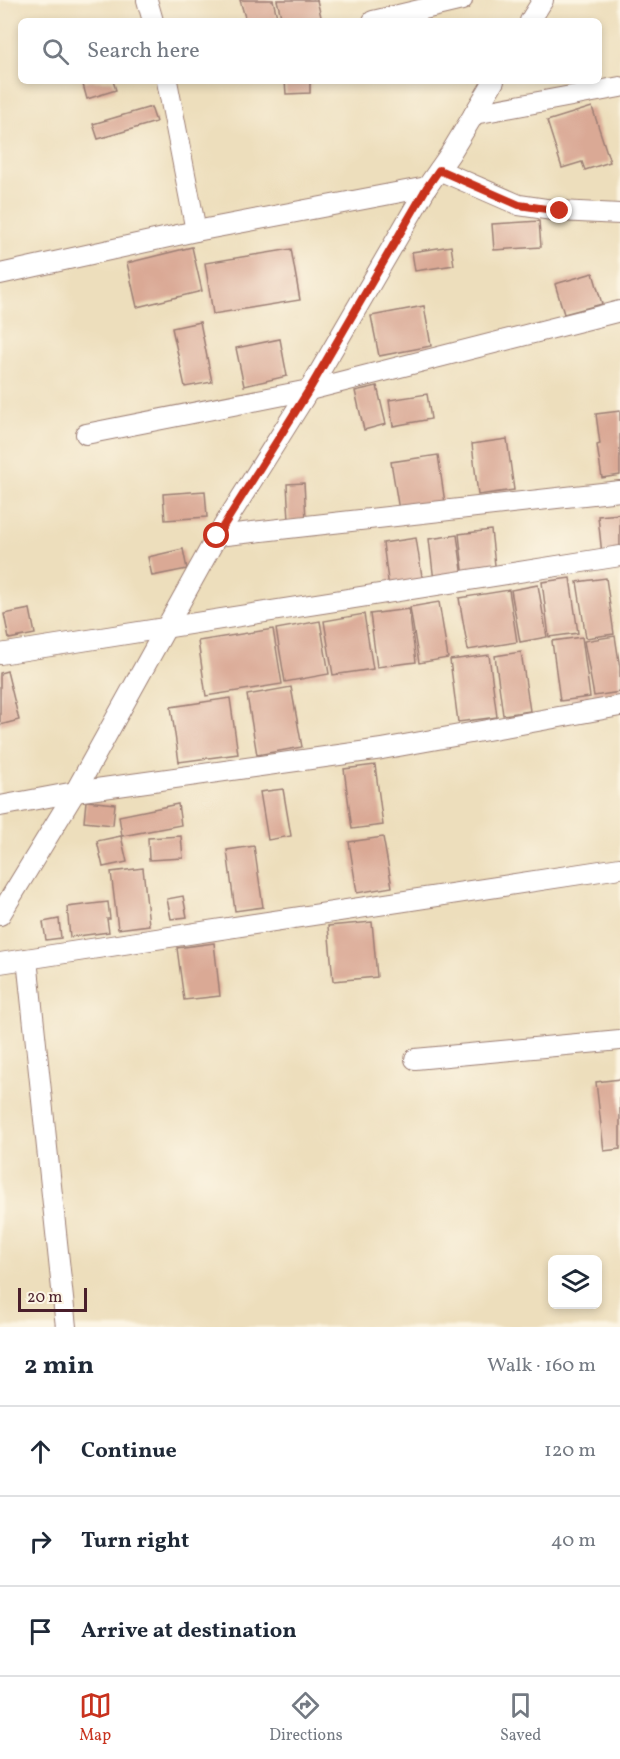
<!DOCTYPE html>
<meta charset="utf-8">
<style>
:root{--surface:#fff;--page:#f6f6f7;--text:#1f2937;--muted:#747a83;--line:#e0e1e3;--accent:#c8321e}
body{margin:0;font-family:Vollkorn,serif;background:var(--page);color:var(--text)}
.controls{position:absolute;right:18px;bottom:18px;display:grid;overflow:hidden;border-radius:9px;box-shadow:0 3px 9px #0003}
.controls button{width:54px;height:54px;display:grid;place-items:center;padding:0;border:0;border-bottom:2px solid var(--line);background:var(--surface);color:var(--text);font:30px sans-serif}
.scale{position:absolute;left:18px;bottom:15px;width:69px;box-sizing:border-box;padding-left:6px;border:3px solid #4a1f2b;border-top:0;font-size:16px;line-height:21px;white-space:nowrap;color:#4a1f2b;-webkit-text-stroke:4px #fcf5e5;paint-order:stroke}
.stop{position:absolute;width:18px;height:18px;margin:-14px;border:4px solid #c8321e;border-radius:50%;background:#fff}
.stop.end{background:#c8321e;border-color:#fff;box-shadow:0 2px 6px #0008}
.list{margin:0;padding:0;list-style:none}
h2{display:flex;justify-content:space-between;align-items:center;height:78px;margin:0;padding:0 24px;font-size:26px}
h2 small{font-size:20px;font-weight:400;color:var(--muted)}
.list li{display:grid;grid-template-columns:39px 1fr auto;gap:18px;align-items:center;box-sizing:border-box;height:90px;padding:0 24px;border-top:2px solid var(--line)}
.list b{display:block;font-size:22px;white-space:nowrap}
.list em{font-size:20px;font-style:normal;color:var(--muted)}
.icon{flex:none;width:33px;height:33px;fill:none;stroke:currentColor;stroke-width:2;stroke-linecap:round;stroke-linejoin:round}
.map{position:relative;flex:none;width:620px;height:1327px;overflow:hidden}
.search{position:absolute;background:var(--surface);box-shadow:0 3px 9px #0003;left:18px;right:18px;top:18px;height:66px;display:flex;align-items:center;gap:15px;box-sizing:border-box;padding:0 21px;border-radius:9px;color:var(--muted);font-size:22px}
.sheet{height:348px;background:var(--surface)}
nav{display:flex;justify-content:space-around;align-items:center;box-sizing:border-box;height:84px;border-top:2px solid var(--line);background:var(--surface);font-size:16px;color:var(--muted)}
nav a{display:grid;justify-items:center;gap:3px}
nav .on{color:var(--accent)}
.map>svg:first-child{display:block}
.building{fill:#daa995}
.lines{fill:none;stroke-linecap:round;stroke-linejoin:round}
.minor-casing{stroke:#9c7e74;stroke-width:22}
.minor{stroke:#fff;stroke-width:20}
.route{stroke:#c8321e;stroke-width:8}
</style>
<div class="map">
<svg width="620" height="1327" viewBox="0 0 620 1327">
<rect width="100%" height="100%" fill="#fcf5e5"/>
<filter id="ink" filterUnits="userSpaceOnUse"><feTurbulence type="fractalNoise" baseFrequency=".0167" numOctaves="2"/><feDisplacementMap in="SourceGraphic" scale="12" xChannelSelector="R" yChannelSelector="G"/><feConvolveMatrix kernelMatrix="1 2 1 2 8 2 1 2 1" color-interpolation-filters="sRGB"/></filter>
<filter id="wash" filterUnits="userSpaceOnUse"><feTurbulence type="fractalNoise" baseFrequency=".008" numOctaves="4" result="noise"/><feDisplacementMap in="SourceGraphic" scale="24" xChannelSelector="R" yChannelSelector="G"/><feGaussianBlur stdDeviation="1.35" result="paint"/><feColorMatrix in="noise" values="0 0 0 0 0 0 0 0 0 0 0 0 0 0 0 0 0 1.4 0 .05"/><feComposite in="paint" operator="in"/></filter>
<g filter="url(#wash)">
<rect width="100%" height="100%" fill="#eddebc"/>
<g id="blocks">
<!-- building -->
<g class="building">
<path d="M240 0H273L278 21H246Z"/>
<path d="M277 0H317L322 21H282Z"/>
<path d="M82 81H113L116 90 87 99Z"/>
<path d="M285 81H310V93L286 94Z"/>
<path d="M151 107 156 122 98 139 93 124Z"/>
<path d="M592 107 610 162 585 170 582 162 562 168 547 121Z"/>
<path d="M539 221 541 247 494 250 492 224Z"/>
<path d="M451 246 454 265 415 271 412 252Z"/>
<path d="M192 247 202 291 137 307 127 263Z"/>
<path d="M291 249 300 300 213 314 205 263Z"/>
<path d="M593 273 602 304 564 314 555 284Z"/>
<path d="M424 306 431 346 379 356 371 316Z"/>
<path d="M200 322 212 382 185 387 172 328Z"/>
<path d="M280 339 287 376 244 386 236 348Z"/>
<path d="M377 386 386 424 364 430 355 391Z"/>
<path d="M427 394 431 419 393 426 389 400Z"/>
<path d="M620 411V475L602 478 597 445 600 444 596 414Z"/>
<path d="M507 439 514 490 478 495 472 444Z"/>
<path d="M438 455 445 503 399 510 391 462Z"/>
<path d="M304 483 306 519 289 521 287 484Z"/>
<path d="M205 491 207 517 165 520 163 494Z"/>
<path d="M620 514V553L602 555 598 516Z"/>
<path d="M491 530 496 574 464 578 459 534Z"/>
<path d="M457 535 463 577 434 581 429 539Z"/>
<path d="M416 538 423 583 389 588 383 543Z"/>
<path d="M183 549 187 569 152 576 148 557Z"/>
<path d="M570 578 578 633 549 637 542 582Z"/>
<path d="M606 578 614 634 586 638 577 582Z"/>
<path d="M538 585 547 637 520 642 511 590Z"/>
<path d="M509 590 517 642 468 650 459 598Z"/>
<path d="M439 602 448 658 419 663 410 607Z"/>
<path d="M30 609 35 634 9 639 4 614Z"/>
<path d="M409 609 416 662 377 667 370 614Z"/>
<path d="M364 614 373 669 333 675 324 621Z"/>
<path d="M320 621 329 674 285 682 276 629Z"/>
<path d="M273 629 282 684 206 696 198 641Z"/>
<path d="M615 636 620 668V692L594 696 584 641Z"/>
<path d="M582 637 590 697 560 701 552 641Z"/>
<path d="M521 652 530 711 503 715 495 656Z"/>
<path d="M489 655 497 717 458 722 450 660Z"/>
<path d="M7 671 19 720 0 725V673Z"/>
<path d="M291 687 302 747 257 755 247 695Z"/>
<path d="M230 698 238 754 179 762 171 707Z"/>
<path d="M375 765 383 825 352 829 344 769Z"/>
<path d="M283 789 291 836 268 840 260 792Z"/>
<path d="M86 801 115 804 113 825 84 822Z"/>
<path d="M178 804 181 825 122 836 119 816Z"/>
<path d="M121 836 127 862 103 867 97 841Z"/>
<path d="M181 836 183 858 149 860 148 838Z"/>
<path d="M383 837 392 887 357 893 349 842Z"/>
<path d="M254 846 263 907 235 911 227 850Z"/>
<path d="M143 868 149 925 118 929 111 872Z"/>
<path d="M183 896 187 917 171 919 167 899Z"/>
<path d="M108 902 110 919H107L109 932 70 937 67 907Z"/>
<path d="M59 919 61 938 46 940 43 922Z"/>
<path d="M372 922 377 977 333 981 328 926Z"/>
<path d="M214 943 220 996 184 1000 177 948Z"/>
<path d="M620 1079V1149L604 1151 596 1082Z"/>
</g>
</g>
</g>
<g filter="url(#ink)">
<use href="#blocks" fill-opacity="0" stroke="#9c7e74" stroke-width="1.5"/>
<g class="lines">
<!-- minor casing -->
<g class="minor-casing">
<g id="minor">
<path d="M147 0 153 21"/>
<path d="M373 21 462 0"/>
<path d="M530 21 543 0"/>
<path d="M167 81 196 231"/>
<path d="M474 114 620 87"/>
<path d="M439 170 519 205 559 211 620 214"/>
<path d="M0 274 196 231 427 187"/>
<path d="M86 434 309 390 620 311"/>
<path d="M217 536 620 491"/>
<path d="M0 654 620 556"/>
<path d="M0 806 75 792 382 749 620 706"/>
<path d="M0 915 75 792 217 536 309 390 427 187 450 154 494 81"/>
<path d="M27 959 66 1327"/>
<path d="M0 963 620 868"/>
<path d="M415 1059 620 1040"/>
</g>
</g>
<!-- minor -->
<use href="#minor" class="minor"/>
</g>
</g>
<g class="lines" filter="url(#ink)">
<!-- route -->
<path class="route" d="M217 536 309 390 427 187 439 170 519 205 560 211"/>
</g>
</svg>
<div class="controls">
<button><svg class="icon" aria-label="layers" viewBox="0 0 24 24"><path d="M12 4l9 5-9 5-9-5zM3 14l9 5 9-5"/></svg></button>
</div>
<div class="scale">20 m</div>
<div class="stop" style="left:217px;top:536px"></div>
<div class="stop end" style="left:560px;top:211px"></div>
<div class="search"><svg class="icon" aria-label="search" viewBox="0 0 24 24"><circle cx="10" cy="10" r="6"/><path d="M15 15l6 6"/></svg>Search here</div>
</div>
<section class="sheet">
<h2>2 min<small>Walk · 160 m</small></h2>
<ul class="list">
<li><svg class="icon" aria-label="ahead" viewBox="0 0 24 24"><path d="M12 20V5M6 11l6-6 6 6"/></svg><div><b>Continue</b></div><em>120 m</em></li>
<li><svg class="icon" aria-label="right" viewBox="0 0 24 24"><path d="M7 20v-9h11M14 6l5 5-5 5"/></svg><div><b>Turn right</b></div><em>40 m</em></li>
<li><svg class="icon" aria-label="arrive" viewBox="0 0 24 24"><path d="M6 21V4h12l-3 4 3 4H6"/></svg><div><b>Arrive at destination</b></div></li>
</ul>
</section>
<nav>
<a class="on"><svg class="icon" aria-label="map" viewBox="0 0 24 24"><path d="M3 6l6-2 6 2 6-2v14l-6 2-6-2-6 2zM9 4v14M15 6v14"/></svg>Map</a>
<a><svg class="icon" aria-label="directions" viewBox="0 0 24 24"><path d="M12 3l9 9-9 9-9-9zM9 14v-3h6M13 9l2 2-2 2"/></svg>Directions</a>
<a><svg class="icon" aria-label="saved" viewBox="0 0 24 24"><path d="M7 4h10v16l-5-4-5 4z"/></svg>Saved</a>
</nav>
